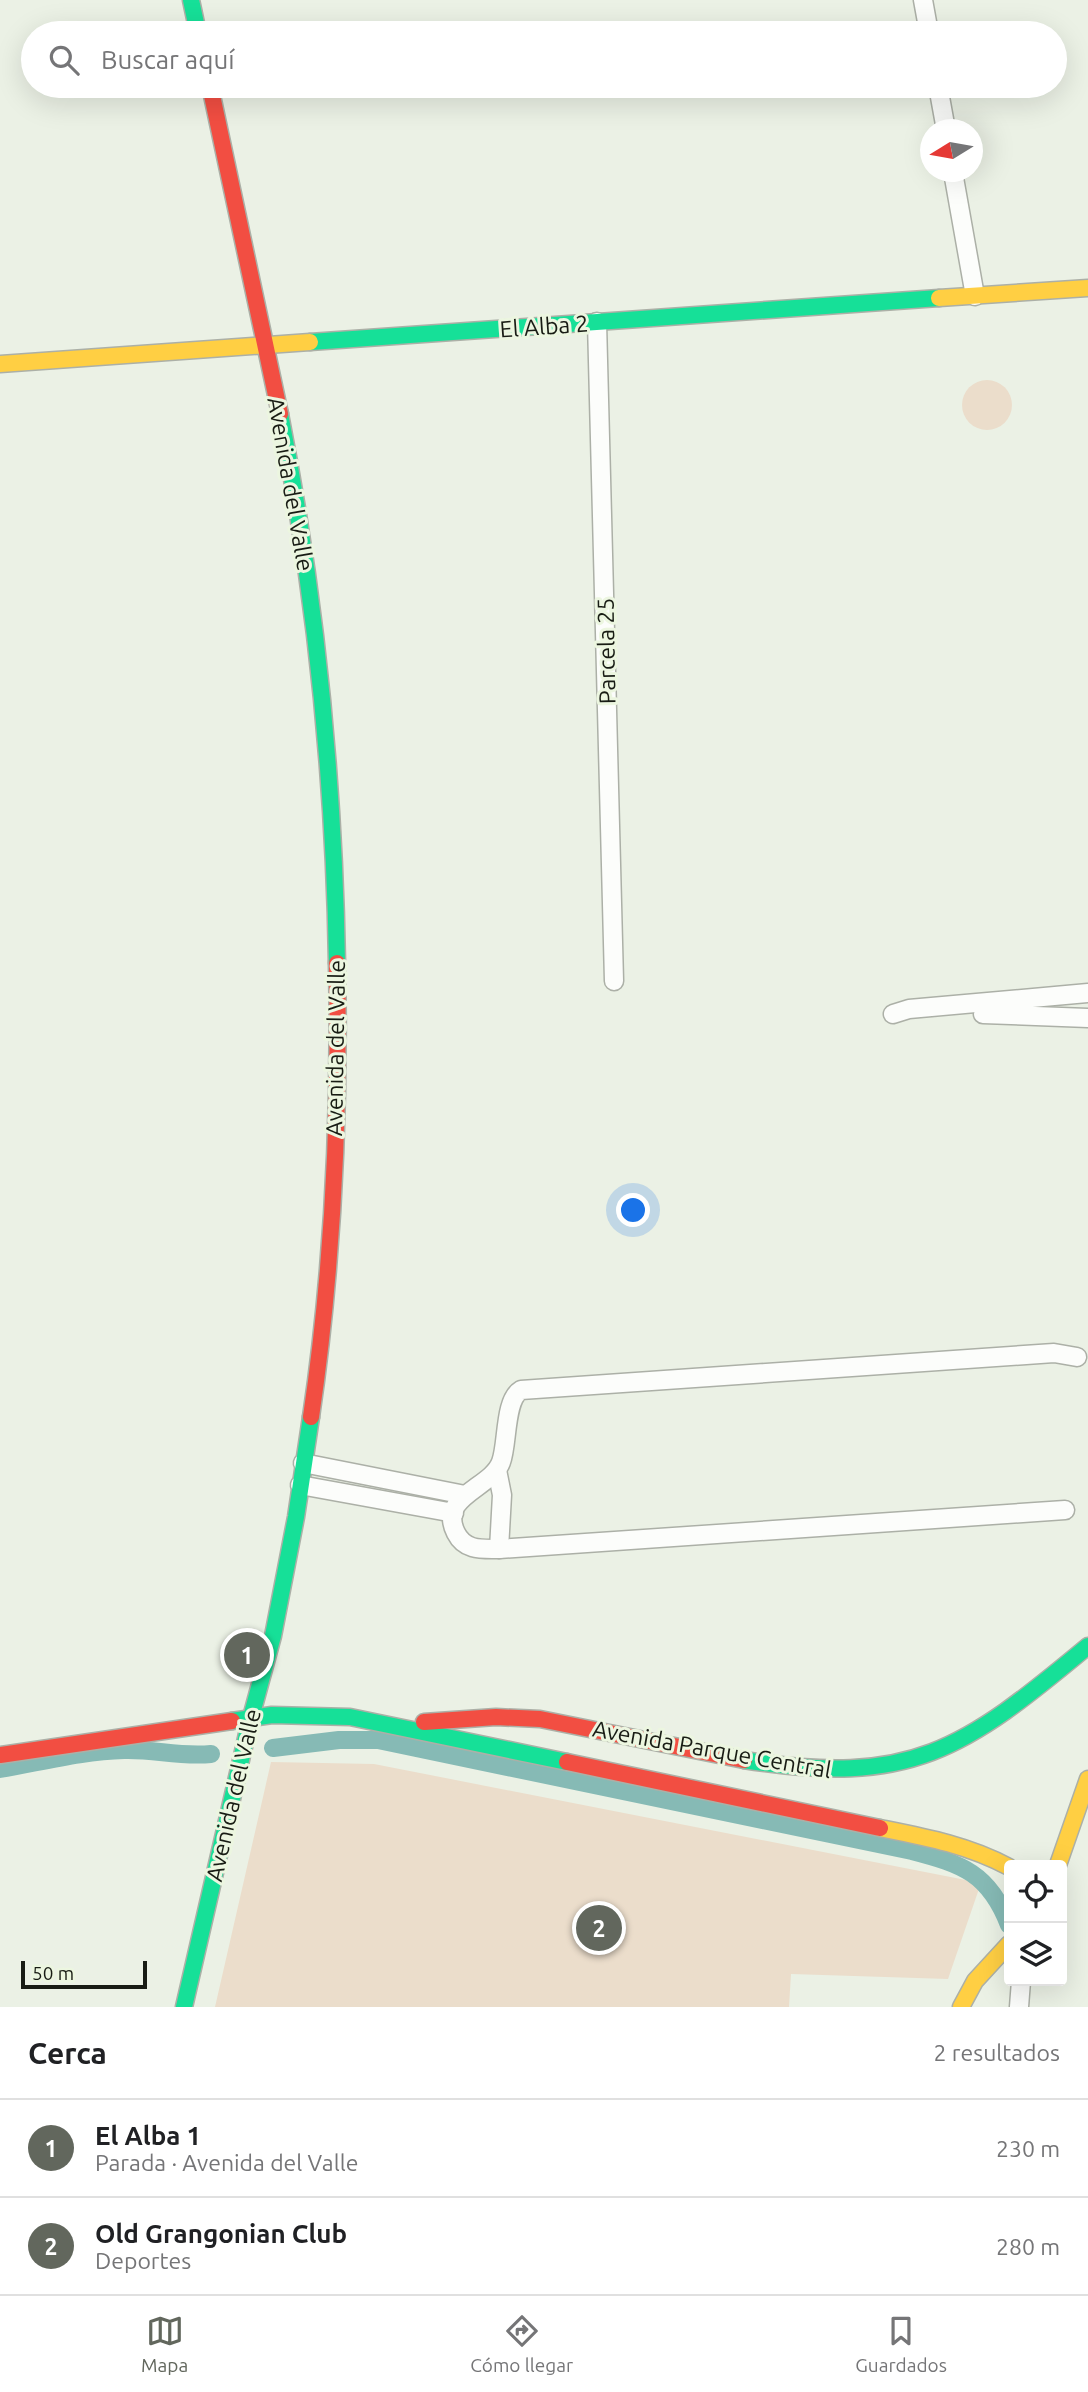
<!DOCTYPE html>
<html lang="es">
<meta charset="utf-8">
<style>
:root{--surface:#fff;--page:#f2f2f2;--text:#202124;--muted:#757577;--line:#e0e0e0;--accent:#62675d}
body{margin:0;font-family:Ubuntu,sans-serif;background:var(--page);color:var(--text)}
.controls{position:absolute;right:21px;bottom:21px;display:grid;overflow:hidden;border-radius:7px;box-shadow:0 7px 28px #0002}
.controls button{width:63px;height:63px;display:grid;place-items:center;padding:0;border:0;border-bottom:2px solid var(--line);background:var(--surface);color:var(--text);font:35px sans-serif}
.compass{position:absolute;left:920px;top:119px;width:63px;height:63px;border-radius:50%;background:var(--surface);box-shadow:0 7px 28px #0002;rotate:259deg}
.scale{position:absolute;left:21px;bottom:18px;width:126px;box-sizing:border-box;padding-left:7px;border:4px solid #181c14;border-top:0;font-size:19px;line-height:24px;white-space:nowrap;color:#181c14;-webkit-text-stroke:5px #ecf6e0;paint-order:stroke}
.you{position:absolute;left:634px;top:1211px;width:24px;height:24px;margin:-18px;border:5px solid #fff;border-radius:50%;background:#1a73e8;box-shadow:0 0 0 10px #1a73e833}
.badge{display:grid;place-items:center;width:46px;height:46px;border-radius:50%;background:var(--accent);color:#fff;font-size:23px;font-weight:700}
.pin{position:absolute;translate:-50% -50%;border:4px solid #fff;box-shadow:0 2px 7px #0006}
.list{margin:0;padding:0;list-style:none}
h2{display:flex;justify-content:space-between;align-items:center;height:91px;margin:0;padding:0 28px;font-size:30px}
h2 small{font-size:23px;font-weight:400;color:var(--muted)}
.list li{display:grid;grid-template-columns:46px 1fr auto;gap:21px;align-items:center;box-sizing:border-box;height:98px;padding:0 28px;border-top:2px solid var(--line)}
.list b{display:block;font-size:26px;white-space:nowrap}
.list p{margin:0;font-size:23px;white-space:nowrap;color:var(--muted)}
.list em{font-size:23px;font-style:normal;color:var(--muted)}
.icon{flex:none;width:38px;height:38px;fill:none;stroke:currentColor;stroke-width:2;stroke-linecap:round;stroke-linejoin:round}
.map{position:relative;flex:none;width:1088px;height:2007px;overflow:hidden}
.search{position:absolute;background:var(--surface);box-shadow:0 7px 28px #0002;left:21px;right:21px;top:21px;height:77px;display:flex;align-items:center;gap:18px;box-sizing:border-box;padding:0 24px;border-radius:38px;color:var(--muted);font-size:26px}
.sheet{height:287px;background:var(--surface)}
nav{display:flex;justify-content:space-around;align-items:center;box-sizing:border-box;height:98px;border-top:2px solid var(--line);background:var(--surface);font-size:19px;color:var(--muted)}
nav a{display:grid;justify-items:center;gap:4px}
nav .on{color:var(--accent)}
.map>svg:first-child{display:block}
.green{fill:#ebddcb}
.lines{fill:none;stroke-linecap:round;stroke-linejoin:round}
.canal{stroke:#86bab5;stroke-width:18}
.street-casing{stroke:#acb0a7;stroke-width:21}
.fast-casing{stroke:#acb0a7;stroke-width:19}
.slow-casing{stroke:#acb0a7;stroke-width:19}
.jam-casing{stroke:#acb0a7;stroke-width:19}
.street{stroke:#fcfdfb;stroke-width:18}
.fast{stroke:#16e098;stroke-width:16}
.slow{stroke:#ffcf43;stroke-width:16}
.jam{stroke:#f24e42;stroke-width:16}
.labels{text-anchor:middle;dominant-baseline:central;stroke-width:6;stroke-linejoin:round;paint-order:stroke}
.street-label{font-size:23px;fill:#181c14;stroke:#ecf6e0}
</style>
<div class="map">
<svg width="1088" height="2007" viewBox="0 0 1088 2007">
<rect width="100%" height="100%" fill="#ebf1e5"/>
<!-- green -->
<g class="green">
<circle cx="987" cy="405" r="25"/>
<path d="M271 1762 374 1764 981 1883 948 1979 791 1974 789 2007H215Z"/>
</g>
<g class="lines">
<!-- canal -->
<g class="canal">
<path d="M273 1748 339 1740H378L912 1851C962 1864 989 1873 1009 1925"/>
<path d="M0 1769C41 1762 83 1751 124 1750 155 1749 178 1757 211 1754"/>
</g>
<!-- street casing -->
<g class="street-casing">
<g id="street">
<path d="M923 0 929 33"/>
<path d="M938 86 946 130"/>
<path d="M953 172 975 296"/>
<path d="M597 322 614 981"/>
<path d="M893 1014 909 1009 1088 993"/>
<path d="M983 1014 1088 1018"/>
<path d="M303 1463 465 1495"/>
<path d="M497 1470 502 1495 499 1549"/>
<path d="M300 1485 454 1513"/>
<path d="M1065 1510 499 1549C482 1549 465 1551 456 1533 437 1496 492 1488 501 1462 508 1444 504 1400 521 1390L1054 1353 1077 1357"/>
<path d="M1019 2007 1021 1981"/>
</g>
</g>
<!-- fast casing -->
<g class="fast-casing">
<g id="fast">
<path d="M191 0 198 33"/>
<path d="M310 342 939 298"/>
<path d="M280 414C316 596 334 779 337 963"/>
<path d="M232 1721 272 1715 350 1717 567 1762"/>
<path d="M744 1760C911 1787 963 1750 1088 1646"/>
<path d="M184 2007 250 1721 273 1636 296 1517 311 1417"/>
</g>
</g>
<!-- slow casing -->
<g class="slow-casing">
<g id="slow">
<path d="M939 298 1088 288"/>
<path d="M0 364 310 342"/>
<path d="M880 1828C925 1837 968 1845 1009 1867"/>
<path d="M1058 1865 1088 1779"/>
<path d="M961 2007 975 1981 1009 1944"/>
</g>
</g>
<!-- jam casing -->
<g class="jam-casing">
<g id="jam">
<path d="M210 86 280 414"/>
<path d="M311 1417C333 1268 340 1114 337 963"/>
<path d="M424 1722 496 1717 540 1719 744 1760"/>
<path d="M0 1755 232 1721"/>
<path d="M567 1762 880 1828"/>
</g>
</g>
<!-- street -->
<use href="#street" class="street"/>
<!-- fast -->
<use href="#fast" class="fast"/>
<!-- slow -->
<use href="#slow" class="slow"/>
<!-- jam -->
<use href="#jam" class="jam"/>
</g>
<g class="labels">
<!-- street labels -->
<g class="street-label">
<text transform="translate(544 326) rotate(-4)">El Alba 2</text>
<text transform="translate(291 484) rotate(80)">Avenida del Valle</text>
<text transform="translate(606 651) rotate(-91)">Parcela 25</text>
<text transform="translate(335 1048) rotate(-89)">Avenida del Valle</text>
<text transform="translate(712 1749) rotate(10)">Avenida Parque Central</text>
<text transform="translate(233 1795) rotate(-77)">Avenida del Valle</text>
</g>
</g>
</svg>
<div class="controls">
<button><svg class="icon" aria-label="locate" viewBox="0 0 24 24"><circle cx="12" cy="12" r="6"/><path d="M12 2v4M12 18v4M2 12h4M18 12h4"/></svg></button>
<button><svg class="icon" aria-label="layers" viewBox="0 0 24 24"><path d="M12 4l9 5-9 5-9-5zM3 14l9 5 9-5"/></svg></button>
</div>
<svg class="compass" viewBox="-18 -18 36 36"><path d="M0-13l5 13h-10z" fill="#e53935"/><path d="M0 13l5-13h-10z" fill="#757577"/></svg>
<div class="scale">50 m</div>
<div class="you"></div>
<div class="pin badge" style="left:247px;top:1655px">1</div>
<div class="pin badge" style="left:599px;top:1928px">2</div>
<div class="search"><svg class="icon" aria-label="search" viewBox="0 0 24 24"><circle cx="10" cy="10" r="6"/><path d="M15 15l6 6"/></svg>Buscar aquí</div>
</div>
<section class="sheet">
<h2>Cerca<small>2 resultados</small></h2>
<ul class="list">
<li><span class="badge">1</span><div><b>El Alba 1</b><p>Parada · Avenida del Valle</p></div><em>230 m</em></li>
<li><span class="badge">2</span><div><b>Old Grangonian Club</b><p>Deportes</p></div><em>280 m</em></li>
</ul>
</section>
<nav>
<a class="on"><svg class="icon" aria-label="map" viewBox="0 0 24 24"><path d="M3 6l6-2 6 2 6-2v14l-6 2-6-2-6 2zM9 4v14M15 6v14"/></svg>Mapa</a>
<a><svg class="icon" aria-label="directions" viewBox="0 0 24 24"><path d="M12 3l9 9-9 9-9-9zM9 14v-3h6M13 9l2 2-2 2"/></svg>Cómo llegar</a>
<a><svg class="icon" aria-label="saved" viewBox="0 0 24 24"><path d="M7 4h10v16l-5-4-5 4z"/></svg>Guardados</a>
</nav>
